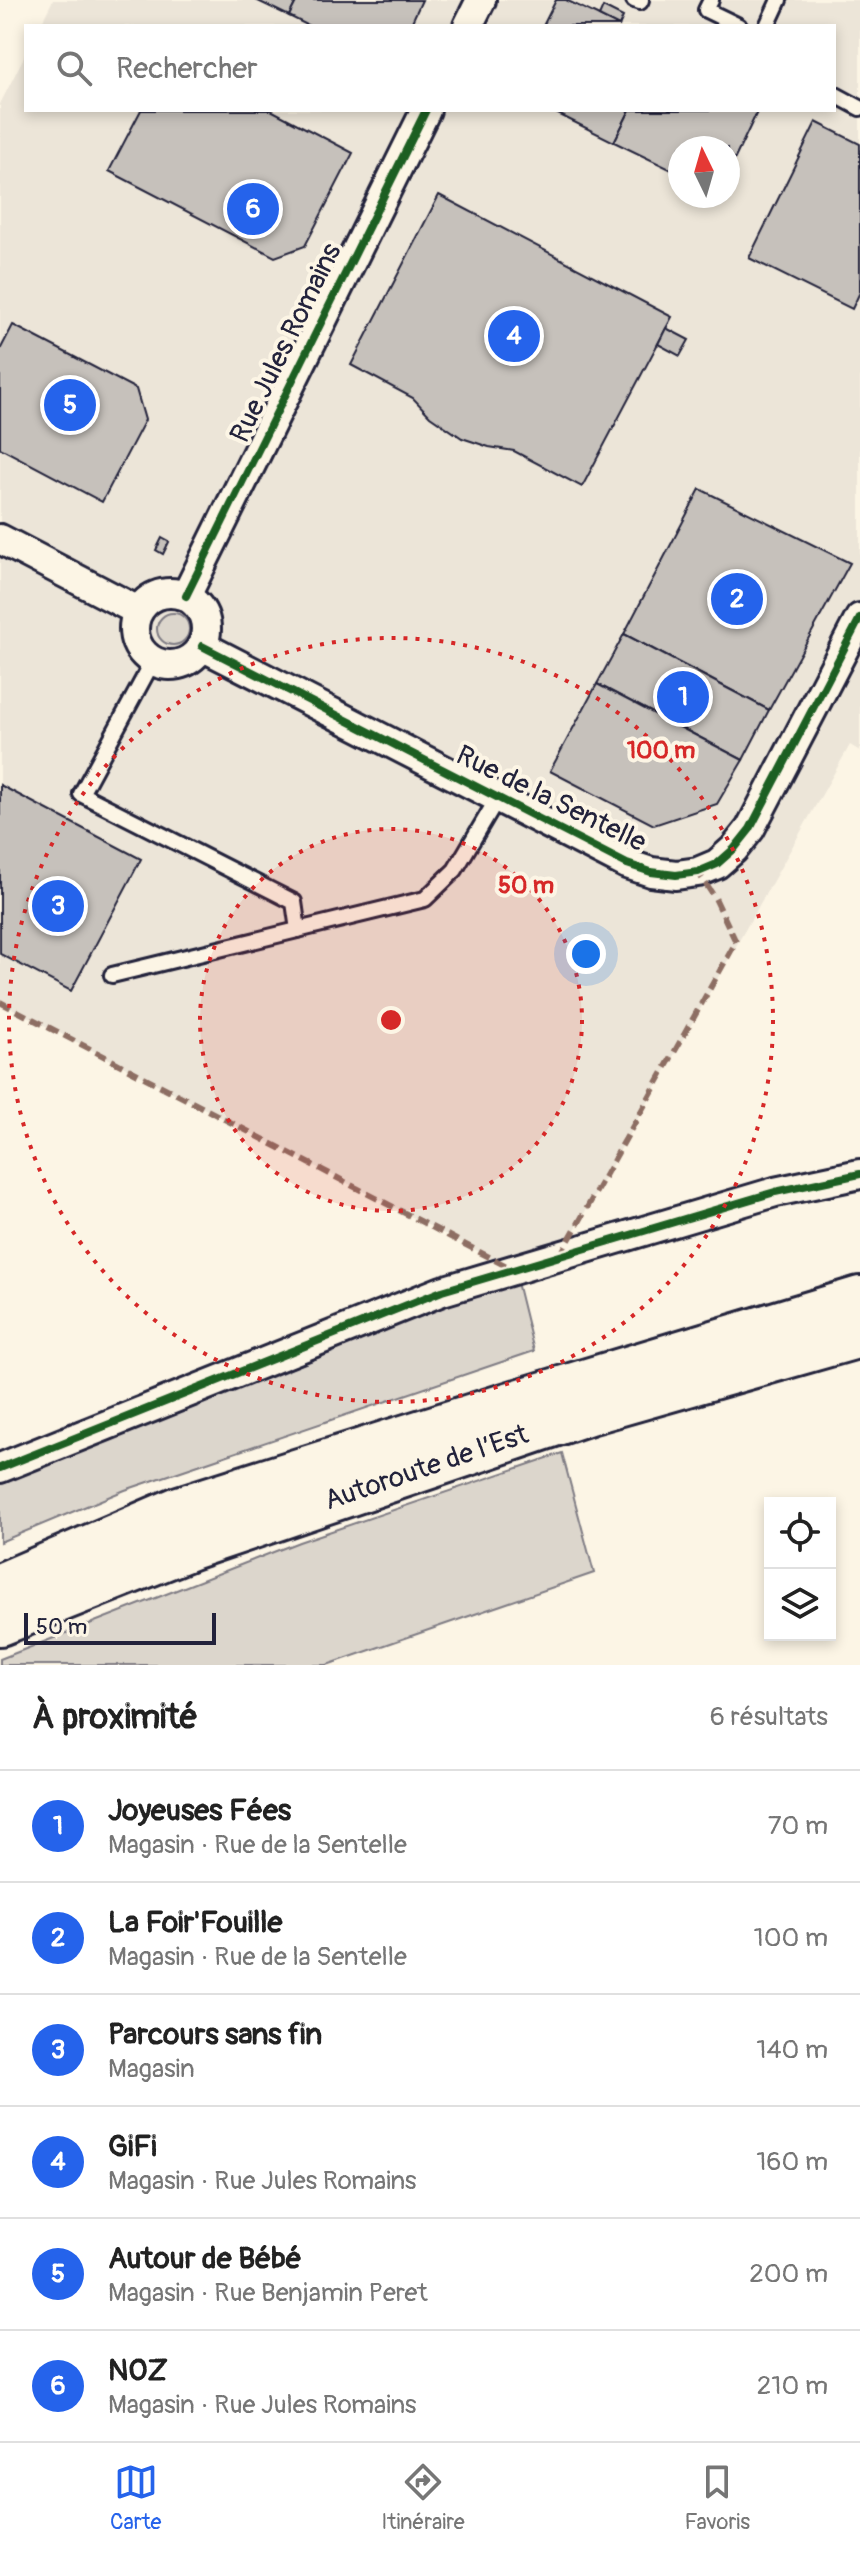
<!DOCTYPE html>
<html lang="fr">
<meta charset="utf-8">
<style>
:root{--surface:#fff;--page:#f2f2f2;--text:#222;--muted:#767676;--line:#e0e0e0;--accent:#2563eb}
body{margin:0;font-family:Pangolin,sans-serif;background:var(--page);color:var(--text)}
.controls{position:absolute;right:24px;bottom:24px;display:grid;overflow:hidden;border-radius:0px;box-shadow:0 4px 12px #0003}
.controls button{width:72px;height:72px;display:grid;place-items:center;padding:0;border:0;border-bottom:2px solid var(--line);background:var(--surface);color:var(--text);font:40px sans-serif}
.compass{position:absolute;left:668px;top:136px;width:72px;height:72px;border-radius:50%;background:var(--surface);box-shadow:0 4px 12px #0003;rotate:355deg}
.scale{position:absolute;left:24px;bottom:20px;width:192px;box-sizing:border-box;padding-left:8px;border:4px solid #22223b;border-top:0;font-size:22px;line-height:28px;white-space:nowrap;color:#22223b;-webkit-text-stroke:6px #fcf5e5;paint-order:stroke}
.you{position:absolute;left:586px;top:954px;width:28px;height:28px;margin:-20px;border:6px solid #fff;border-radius:50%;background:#1a73e8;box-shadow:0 0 0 12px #1a73e833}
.badge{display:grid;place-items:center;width:52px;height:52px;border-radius:50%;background:var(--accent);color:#fff;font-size:26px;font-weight:700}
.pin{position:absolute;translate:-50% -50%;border:4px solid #fff;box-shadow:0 2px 8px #0006}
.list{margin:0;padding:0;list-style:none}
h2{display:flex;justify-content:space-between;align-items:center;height:104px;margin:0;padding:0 32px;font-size:34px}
h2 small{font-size:26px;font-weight:400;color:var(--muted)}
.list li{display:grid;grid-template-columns:52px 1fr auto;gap:24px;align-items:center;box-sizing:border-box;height:112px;padding:0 32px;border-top:2px solid var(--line)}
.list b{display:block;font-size:30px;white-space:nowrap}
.list p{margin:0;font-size:26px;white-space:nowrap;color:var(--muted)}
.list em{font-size:26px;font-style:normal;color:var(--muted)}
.icon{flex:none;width:44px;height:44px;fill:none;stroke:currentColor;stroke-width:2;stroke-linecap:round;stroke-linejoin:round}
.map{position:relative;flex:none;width:860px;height:1665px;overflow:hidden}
.search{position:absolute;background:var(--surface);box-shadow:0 4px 12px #0003;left:24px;right:24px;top:24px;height:88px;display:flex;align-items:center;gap:20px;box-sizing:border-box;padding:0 28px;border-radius:0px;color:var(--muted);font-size:30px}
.sheet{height:776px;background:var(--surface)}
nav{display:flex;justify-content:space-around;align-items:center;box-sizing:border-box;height:112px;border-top:2px solid var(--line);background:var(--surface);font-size:22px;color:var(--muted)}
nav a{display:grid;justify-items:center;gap:4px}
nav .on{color:var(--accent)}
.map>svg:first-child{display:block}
.built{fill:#ece5d8;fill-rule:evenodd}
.green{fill:#dcd6cc;stroke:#7f7c84;stroke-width:2}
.building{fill:#c6c1bb;stroke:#22223b;stroke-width:2}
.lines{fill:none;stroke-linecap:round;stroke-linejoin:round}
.service-casing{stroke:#22223b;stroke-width:20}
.minor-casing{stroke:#22223b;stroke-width:34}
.motorway-casing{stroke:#22223b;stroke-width:50}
.service{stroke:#fcf5e5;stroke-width:14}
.minor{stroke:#fcf5e5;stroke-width:28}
.motorway{stroke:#fcf5e5;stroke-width:44}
.quiet{stroke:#8d6e63;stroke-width:6;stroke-dasharray:12 6;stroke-linecap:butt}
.cycleway-casing{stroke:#fcf5e5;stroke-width:13}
.cycleway{stroke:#1b5e20;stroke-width:8}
.ring{fill:none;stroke:#d62828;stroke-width:4;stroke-dasharray:4 8}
.labels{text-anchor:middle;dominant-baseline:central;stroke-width:8;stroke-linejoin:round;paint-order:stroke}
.street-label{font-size:28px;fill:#22223b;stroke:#fcf5e5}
.centre{fill:#d62828;stroke:#fcf5e5;stroke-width:4}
.ring-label{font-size:24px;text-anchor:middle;font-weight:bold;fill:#d62828;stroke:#fcf5e5;stroke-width:8;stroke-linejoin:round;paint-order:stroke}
</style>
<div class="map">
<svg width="860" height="1665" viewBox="0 0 860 1665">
<rect width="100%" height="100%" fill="#fcf5e5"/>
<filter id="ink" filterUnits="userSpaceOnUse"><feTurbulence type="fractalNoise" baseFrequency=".0125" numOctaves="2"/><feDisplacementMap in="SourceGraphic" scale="16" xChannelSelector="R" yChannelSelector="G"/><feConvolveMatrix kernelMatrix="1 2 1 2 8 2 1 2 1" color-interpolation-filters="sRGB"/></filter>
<g filter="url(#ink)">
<!-- built -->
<path class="built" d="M53 0H860V751L850 745 560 1256 514 1270 0 1002V104L26 53V110H834V26H40ZM680 148H728V196H680Z"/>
<!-- green -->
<g class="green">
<circle cx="173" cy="629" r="16"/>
<path d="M514 1270 534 1351 125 1490 0 1542V1481L330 1353Z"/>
<path d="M562 1453 594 1573 327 1665H0V1659L299 1542Z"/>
</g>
<!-- building -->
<g class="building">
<path d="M256 0H297L289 16Z"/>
<path d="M297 0H422L410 26H309L289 16Z"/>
<path d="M556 0H566L620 26H543Z"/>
<path d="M603 7 623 17 619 26 599 16Z"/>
<path d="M141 110H271L353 153 305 246 275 257 109 171Z"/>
<path d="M550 110H630L614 142Z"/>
<path d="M630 110H758L728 173V148H680V174L614 142Z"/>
<path d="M816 122 860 144V292L852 309 749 258Z"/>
<path d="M439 195 672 317 582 487 514 451 489 447 462 438 430 416 413 398 351 365Z"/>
<path d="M13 325 136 389 145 420 102 502 0 448V350Z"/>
<path d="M666 328 689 340 680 356 658 344Z"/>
<path d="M700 489 850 563 769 710 624 634Z"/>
<path d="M162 538 169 542 163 554 156 550Z"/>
<path d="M624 634 769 710 743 760 597 684Z"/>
<path d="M597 684 743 760 717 804 654 825 550 771Z"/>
<path d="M0 785 141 859 71 991 0 954Z"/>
</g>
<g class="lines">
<!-- service casing -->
<g class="service-casing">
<g id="service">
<path d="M634 0 640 2 641 0"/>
<path d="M711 0 706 10 739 26"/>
<path d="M767 26 779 0"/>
<path d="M834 94 860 108"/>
<path d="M153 661 81 794 294 902 298 930"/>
<path d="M112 975 425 899 455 870 497 799"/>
</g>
</g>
<!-- minor casing -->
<g class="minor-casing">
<g id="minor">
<path d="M468 26 481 0"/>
<path d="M0 539 138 611"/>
<circle cx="170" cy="629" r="36"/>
<path d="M186 596 426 110"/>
<path d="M202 646 627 864 651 872 676 875 698 872 717 864 734 849 750 829 860 618"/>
<path d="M0 1468 442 1291 775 1192 860 1174"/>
</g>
</g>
<!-- motorway casing -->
<g class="motorway-casing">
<g id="motorway">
<path d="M0 1586 179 1509 508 1405 860 1299"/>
<path id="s1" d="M0 1623 191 1547 589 1412 860 1335"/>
</g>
</g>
<!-- service -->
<use href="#service" class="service"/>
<!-- minor -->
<use href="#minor" class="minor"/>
<!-- motorway -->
<use href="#motorway" class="motorway"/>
<!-- quiet -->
<g class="quiet">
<path d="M0 1002 514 1270"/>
<path d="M560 1256 736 942 715 898 698 872"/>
</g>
<!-- cycleway casing -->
<g class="cycleway-casing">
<g id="cycleway">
<path d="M186 596 426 110"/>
<path d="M202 646 627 864 651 872 676 875 698 872 717 864 734 849 750 829 860 618"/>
<path d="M0 1468 442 1291 775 1192 860 1174"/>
</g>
</g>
<!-- cycleway -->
<use href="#cycleway" class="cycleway"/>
</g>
</g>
<!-- distance rings -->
<circle cx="391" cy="1020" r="191" fill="#d62828" fill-opacity=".12"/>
<g class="ring">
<circle cx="391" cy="1020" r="191"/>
<circle cx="391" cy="1020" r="382"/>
</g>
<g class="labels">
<!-- street labels -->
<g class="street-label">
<text transform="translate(286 343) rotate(-64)">Rue Jules Romains</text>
<text transform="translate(551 799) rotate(26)">Rue de la Sentelle</text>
<text stroke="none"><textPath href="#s1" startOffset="454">Autoroute de l’Est</textPath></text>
</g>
</g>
<circle cx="391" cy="1020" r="12" class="centre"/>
<g class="ring-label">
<text x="661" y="758">100 m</text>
<text x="526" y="893">50 m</text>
</g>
</svg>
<div class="controls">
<button><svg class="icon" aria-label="locate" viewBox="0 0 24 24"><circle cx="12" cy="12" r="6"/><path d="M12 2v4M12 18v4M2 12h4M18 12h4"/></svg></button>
<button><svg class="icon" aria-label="layers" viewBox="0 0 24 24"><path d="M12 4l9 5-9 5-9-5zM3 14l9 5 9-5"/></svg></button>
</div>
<svg class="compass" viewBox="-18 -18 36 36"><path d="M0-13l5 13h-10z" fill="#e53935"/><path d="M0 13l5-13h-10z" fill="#767676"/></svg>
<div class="scale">50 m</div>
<div class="you"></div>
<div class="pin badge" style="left:683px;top:697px">1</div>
<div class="pin badge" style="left:737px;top:599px">2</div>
<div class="pin badge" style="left:58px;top:906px">3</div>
<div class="pin badge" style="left:514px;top:336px">4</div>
<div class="pin badge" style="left:70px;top:405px">5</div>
<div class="pin badge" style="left:253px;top:209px">6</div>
<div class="search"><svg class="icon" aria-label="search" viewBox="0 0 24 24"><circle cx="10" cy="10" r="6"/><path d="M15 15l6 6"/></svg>Rechercher</div>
</div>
<section class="sheet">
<h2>À proximité<small>6 résultats</small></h2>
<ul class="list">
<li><span class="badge">1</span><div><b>Joyeuses Fées</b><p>Magasin · Rue de la Sentelle</p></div><em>70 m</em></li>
<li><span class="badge">2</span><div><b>La Foir'Fouille</b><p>Magasin · Rue de la Sentelle</p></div><em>100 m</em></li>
<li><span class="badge">3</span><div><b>Parcours sans fin</b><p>Magasin</p></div><em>140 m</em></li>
<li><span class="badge">4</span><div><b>GiFi</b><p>Magasin · Rue Jules Romains</p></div><em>160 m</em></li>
<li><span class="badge">5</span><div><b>Autour de Bébé</b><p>Magasin · Rue Benjamin Peret</p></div><em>200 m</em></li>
<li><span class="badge">6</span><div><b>NOZ</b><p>Magasin · Rue Jules Romains</p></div><em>210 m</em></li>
</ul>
</section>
<nav>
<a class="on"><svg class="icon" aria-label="map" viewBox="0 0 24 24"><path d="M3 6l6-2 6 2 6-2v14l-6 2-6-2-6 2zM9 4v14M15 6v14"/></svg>Carte</a>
<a><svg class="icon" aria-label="directions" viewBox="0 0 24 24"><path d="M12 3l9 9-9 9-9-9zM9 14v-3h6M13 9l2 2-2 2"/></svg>Itinéraire</a>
<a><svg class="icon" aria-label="saved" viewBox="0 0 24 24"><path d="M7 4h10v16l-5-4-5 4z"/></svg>Favoris</a>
</nav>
